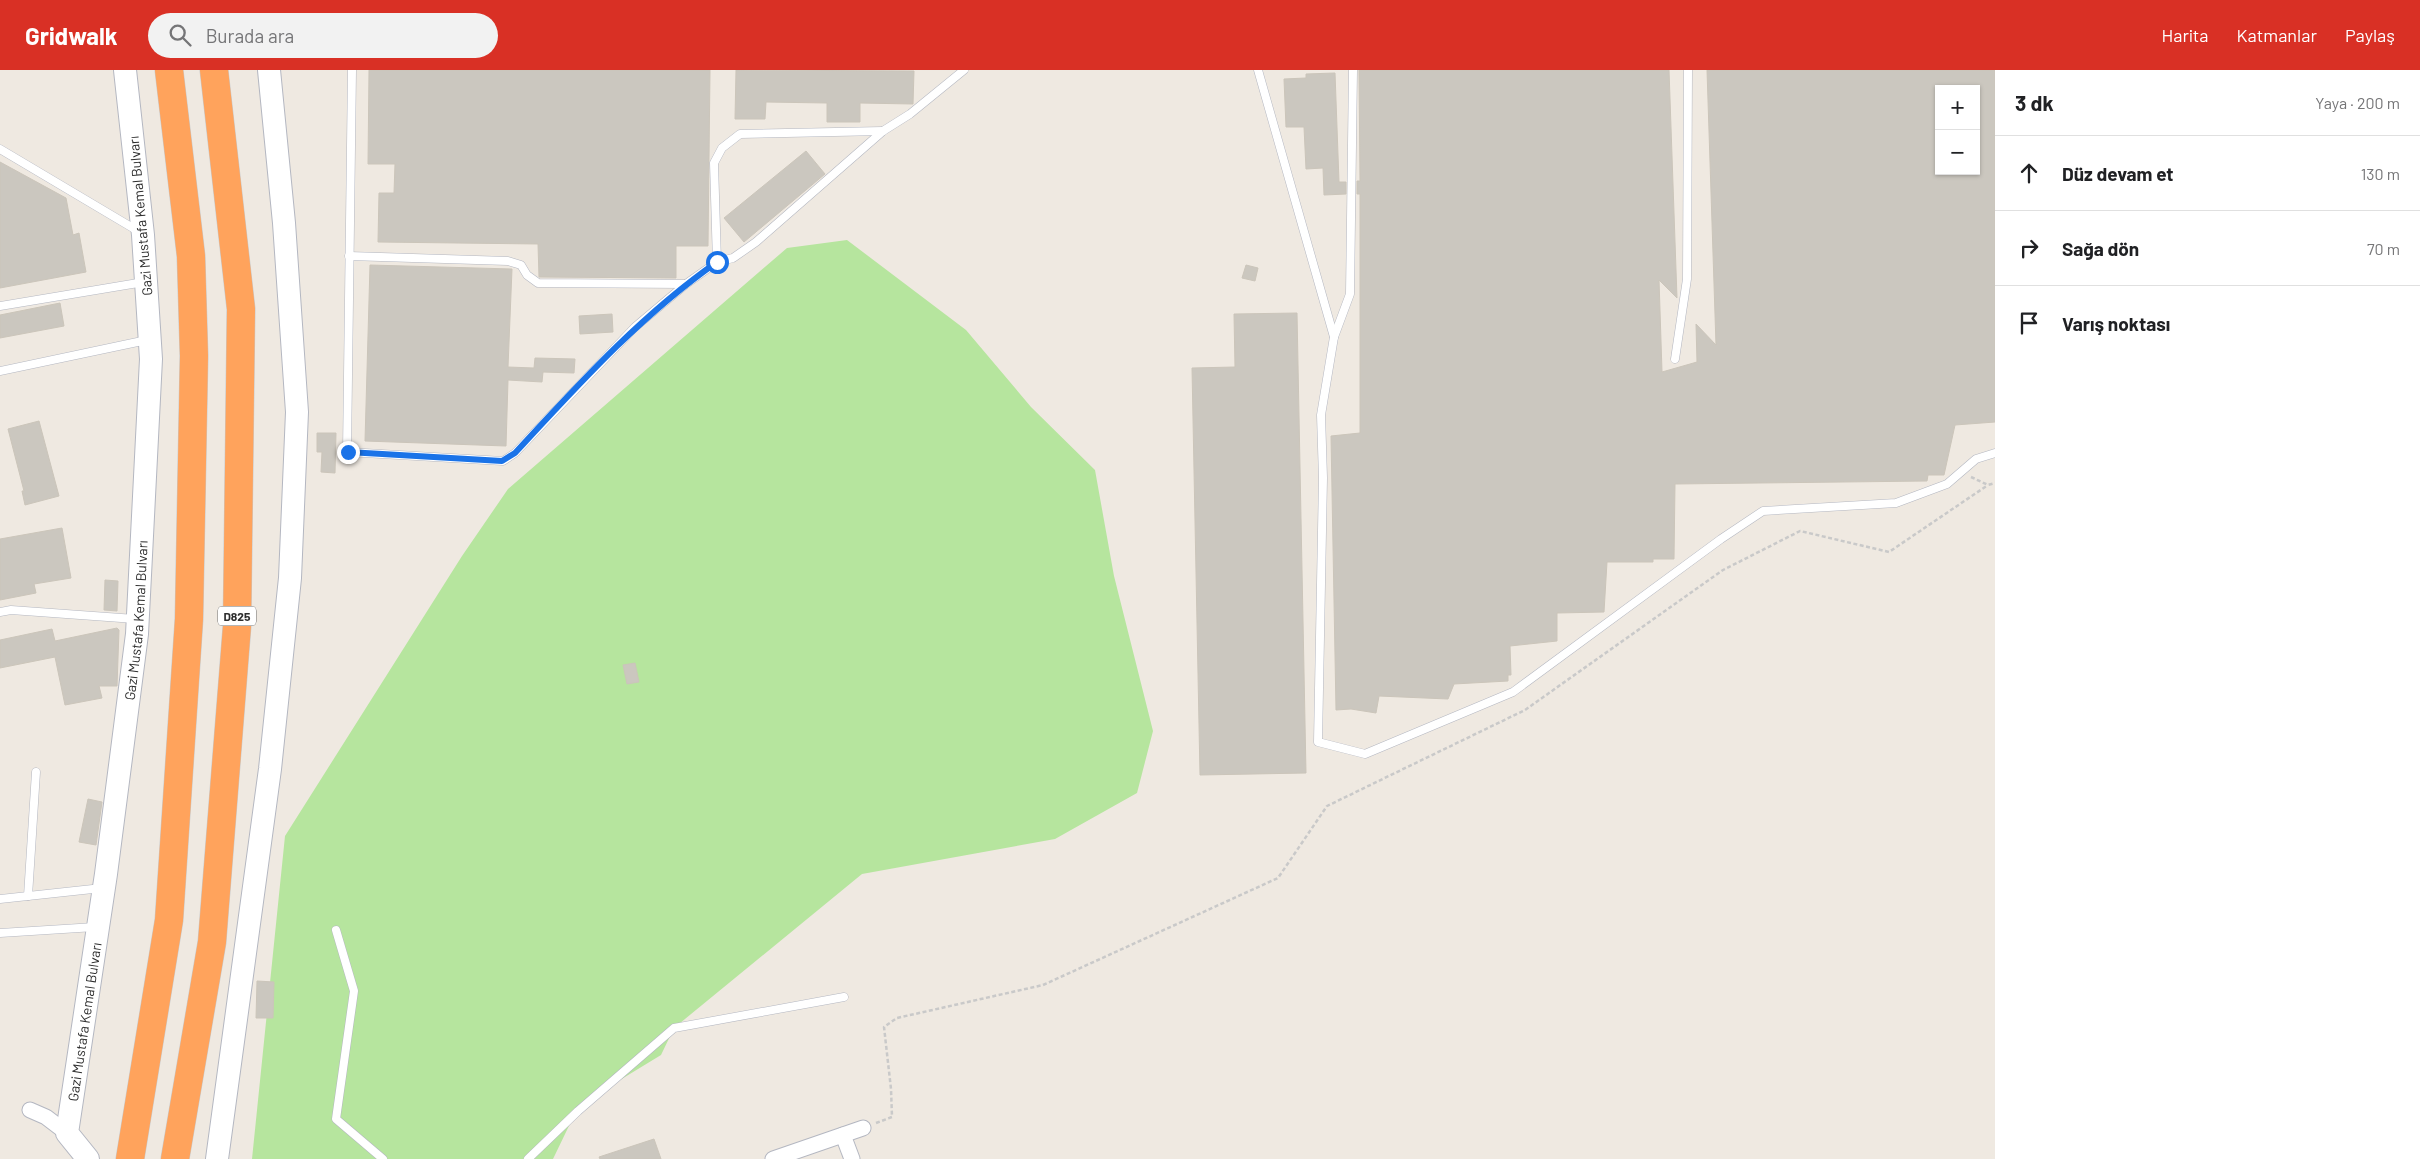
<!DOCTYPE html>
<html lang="tr">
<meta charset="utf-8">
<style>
:root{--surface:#fff;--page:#f2f2f2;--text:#202124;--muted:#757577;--line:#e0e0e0;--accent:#d93025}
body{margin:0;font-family:Barlow,sans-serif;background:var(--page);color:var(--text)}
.controls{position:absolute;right:15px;top:15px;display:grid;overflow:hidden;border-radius:0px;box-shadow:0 1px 4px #0004}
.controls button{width:45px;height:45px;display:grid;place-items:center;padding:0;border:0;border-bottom:1px solid var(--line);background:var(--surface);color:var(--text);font:25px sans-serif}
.stop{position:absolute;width:15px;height:15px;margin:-11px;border:4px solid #1a73e8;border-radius:50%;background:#fff}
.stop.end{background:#1a73e8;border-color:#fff;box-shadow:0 1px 5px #0008}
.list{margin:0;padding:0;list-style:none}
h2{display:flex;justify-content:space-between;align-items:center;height:65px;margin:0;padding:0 20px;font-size:21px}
h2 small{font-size:16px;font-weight:400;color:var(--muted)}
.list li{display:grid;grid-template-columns:32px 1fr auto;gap:15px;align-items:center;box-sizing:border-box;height:75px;padding:0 20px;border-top:1px solid var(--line)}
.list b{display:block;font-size:19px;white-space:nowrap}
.list em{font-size:16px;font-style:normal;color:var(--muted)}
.icon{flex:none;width:28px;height:28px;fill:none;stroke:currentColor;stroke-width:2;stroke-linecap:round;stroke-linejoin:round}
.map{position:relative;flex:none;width:1995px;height:1089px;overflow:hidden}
header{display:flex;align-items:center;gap:30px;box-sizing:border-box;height:70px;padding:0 25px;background:var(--accent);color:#fff}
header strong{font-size:24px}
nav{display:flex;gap:28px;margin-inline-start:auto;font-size:18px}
.search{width:350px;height:45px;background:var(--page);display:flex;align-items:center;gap:12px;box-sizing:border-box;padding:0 18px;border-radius:28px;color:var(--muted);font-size:19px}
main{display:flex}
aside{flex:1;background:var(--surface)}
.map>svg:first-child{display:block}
.green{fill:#b6e59e}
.building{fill:#cbc7bf;stroke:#cbc5ba;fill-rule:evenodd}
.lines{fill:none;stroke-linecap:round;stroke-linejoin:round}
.lane-casing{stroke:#b4b7c1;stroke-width:9}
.street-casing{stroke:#b4b7c1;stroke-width:17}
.secondary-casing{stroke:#b4b7c1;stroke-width:24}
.highway-casing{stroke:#c9c9c9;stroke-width:29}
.path{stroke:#c9c9c9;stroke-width:2.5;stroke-dasharray:4 2.5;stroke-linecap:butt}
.lane{stroke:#fff;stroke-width:8}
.street{stroke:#fff;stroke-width:15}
.secondary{stroke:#fff;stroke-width:22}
.highway{stroke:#ffa35c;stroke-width:28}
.route{stroke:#1a73e8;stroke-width:6}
.labels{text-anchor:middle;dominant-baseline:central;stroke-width:4;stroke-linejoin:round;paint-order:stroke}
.shield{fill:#fff;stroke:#6d6d6d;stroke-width:1}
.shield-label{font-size:12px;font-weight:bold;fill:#2e2e2e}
.street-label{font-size:14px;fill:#2e2e2e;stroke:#fff}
</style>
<header>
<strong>Gridwalk</strong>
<div class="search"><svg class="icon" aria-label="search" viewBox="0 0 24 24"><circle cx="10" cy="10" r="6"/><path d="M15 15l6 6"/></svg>Burada ara</div>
<nav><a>Harita</a><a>Katmanlar</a><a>Paylaş</a></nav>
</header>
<main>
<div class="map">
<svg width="1995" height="1089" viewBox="0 0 1995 1089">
<rect width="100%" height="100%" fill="#efe9e1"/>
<!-- green -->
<path class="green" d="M847 170 966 260 1031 337 1095 400 1114 506 1153 661 1137 723 1055 769 862 804 674 958 661 985 579 1035 553 1089H252L285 766 462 486 508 419 787 178Z"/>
<!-- building -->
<g class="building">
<path d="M369 0H710L708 176H676V208L539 207 538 174 378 172 379 123H394L395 94H368Z"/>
<path d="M736 0 914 1 913 34 860 33V52H827V33L766 32 765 49H735Z"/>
<path d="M1359 0H1669L1677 228 1659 210 1662 302 1697 292 1696 254 1716 275 1707 0H1995V352L1955 355 1944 405H1928L1927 411 1675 414 1674 489H1653V492H1607L1604 542 1557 543V571L1510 576 1511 605H1508V611L1454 614 1448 629 1379 626 1376 643 1351 639 1336 640 1331 366 1360 363V124H1357V111H1360ZM1939 19H1976V101H1939Z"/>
<path d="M1335 3 1339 112H1346V124L1324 125 1323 98 1306 99 1304 57H1286L1284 9 1306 8V4Z"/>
<path d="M806 81 825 104 744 172 724 148Z"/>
<path d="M0 92 66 128 73 165 79 163 86 202 0 218Z"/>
<path d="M370 195 512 199 508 297 534 298 535 288 575 289 574 303 543 302 542 312 508 310 506 376 365 371Z"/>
<path d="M1246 195 1258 198 1255 211 1242 208Z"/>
<path d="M60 233 64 256 0 268V245Z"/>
<path d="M1297 243 1306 703 1200 705 1192 298 1235 297 1234 244Z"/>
<path d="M612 244 613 262 580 264 579 246Z"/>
<path d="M39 351 59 426 25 435 22 421H24L8 359Z"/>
<path d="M317 363H336L335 403 321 402 322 382H317Z"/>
<path d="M62 458 71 508 34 514 36 523 0 530V469Z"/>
<path d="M105 510 118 511 117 541 104 540Z"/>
<path d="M117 558 119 560 117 616H99L102 628 65 635 55 587 0 598V570L52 559 55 571Z"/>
<path d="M635 593 639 612 627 614 623 595Z"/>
<path d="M88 729 102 732 96 775 79 772Z"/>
<path d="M257 911 274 912 273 948H256Z"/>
<path d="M654 1069 661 1089H600L599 1087Z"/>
</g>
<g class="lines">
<!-- lane casing -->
<g class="lane-casing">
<g id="lane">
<path d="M352 0 347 382 503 391 515 383 635 257 686 214 717 192 733 188 756 172 883 61 910 44 964 0"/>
<path d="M1258 0 1334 267"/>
<path d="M1353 0 1350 224 1334 267 1321 345 1323 408 1318 672 1365 684 1513 622 1721 469 1763 441 1896 433 1947 414 1976 389 1995 383"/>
<path d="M0 79 138 161"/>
<path d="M349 186 508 191 521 195 527 205 538 213 686 214"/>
<path d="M717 192 714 93 722 78 740 64 883 61"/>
<path d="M0 236 144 212"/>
<path d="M1675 289 1687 209 1688 0"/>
<path d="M0 301 147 270"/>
<path d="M0 542 11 540 135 549"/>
<path d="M28 826 36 702"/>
<path d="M0 829 102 818"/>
<path d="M336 860 354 921 336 1049 383 1089"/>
<path d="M0 863 95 857"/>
<path d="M528 1089 578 1041 674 958 844 927"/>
</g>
</g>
<!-- street casing -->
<g class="street-casing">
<g id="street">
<path d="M30 1040 46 1047 67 1063"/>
<path d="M843 1065 852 1089"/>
<path d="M773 1089 863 1058"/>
</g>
</g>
<!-- secondary casing -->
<g class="secondary-casing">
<g id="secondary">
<path id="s1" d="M88 1089 67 1063 106 804 137 564 151 289 143 165 125 0"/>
<path d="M217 1089 270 699 290 508 297 342 284 153 269 0"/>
</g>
</g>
<!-- highway casing -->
<g class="highway-casing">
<g id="highway">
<path d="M130 1089 169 850 189 549 194 286 191 186 169 0"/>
<path d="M175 1089 212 872 237 556 241 239 214 0"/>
</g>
</g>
<!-- path -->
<g class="path">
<path d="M1971 407 1988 415 1995 413"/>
<path d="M876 1053 892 1047 891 1019 884 957 897 948 1043 915 1278 808 1327 736 1525 640 1723 500 1800 461 1889 482 1988 415"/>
</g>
<!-- lane -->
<use href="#lane" class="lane"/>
<!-- street -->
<use href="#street" class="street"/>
<!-- secondary -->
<use href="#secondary" class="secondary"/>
<!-- highway -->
<use href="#highway" class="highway"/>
</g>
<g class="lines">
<!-- route -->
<path class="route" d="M348 382 502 391 515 383C578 315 640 246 717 192"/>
</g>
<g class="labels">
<!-- shield labels -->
<rect class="shield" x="218" y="536.5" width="38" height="19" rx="4"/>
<g class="shield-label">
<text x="237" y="546">D825</text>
</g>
<!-- street labels -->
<g class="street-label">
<text transform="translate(140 146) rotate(-95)">Gazi Mustafa Kemal Bulvarı</text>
<text stroke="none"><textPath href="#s1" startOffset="551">Gazi Mustafa Kemal Bulvarı</textPath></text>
<text stroke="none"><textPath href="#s1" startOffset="146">Gazi Mustafa Kemal Bulvarı</textPath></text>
</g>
</g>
</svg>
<div class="controls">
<button>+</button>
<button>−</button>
</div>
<div class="stop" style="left:717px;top:192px"></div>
<div class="stop end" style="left:348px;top:382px"></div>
</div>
<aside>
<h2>3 dk<small>Yaya · 200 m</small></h2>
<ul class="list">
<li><svg class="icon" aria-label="ahead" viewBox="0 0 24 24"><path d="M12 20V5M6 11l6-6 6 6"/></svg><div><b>Düz devam et</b></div><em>130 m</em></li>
<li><svg class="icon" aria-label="right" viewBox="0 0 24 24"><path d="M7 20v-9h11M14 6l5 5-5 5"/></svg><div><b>Sağa dön</b></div><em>70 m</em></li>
<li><svg class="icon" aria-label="arrive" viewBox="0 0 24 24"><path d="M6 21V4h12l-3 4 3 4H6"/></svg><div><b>Varış noktası</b></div></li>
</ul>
</aside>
</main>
